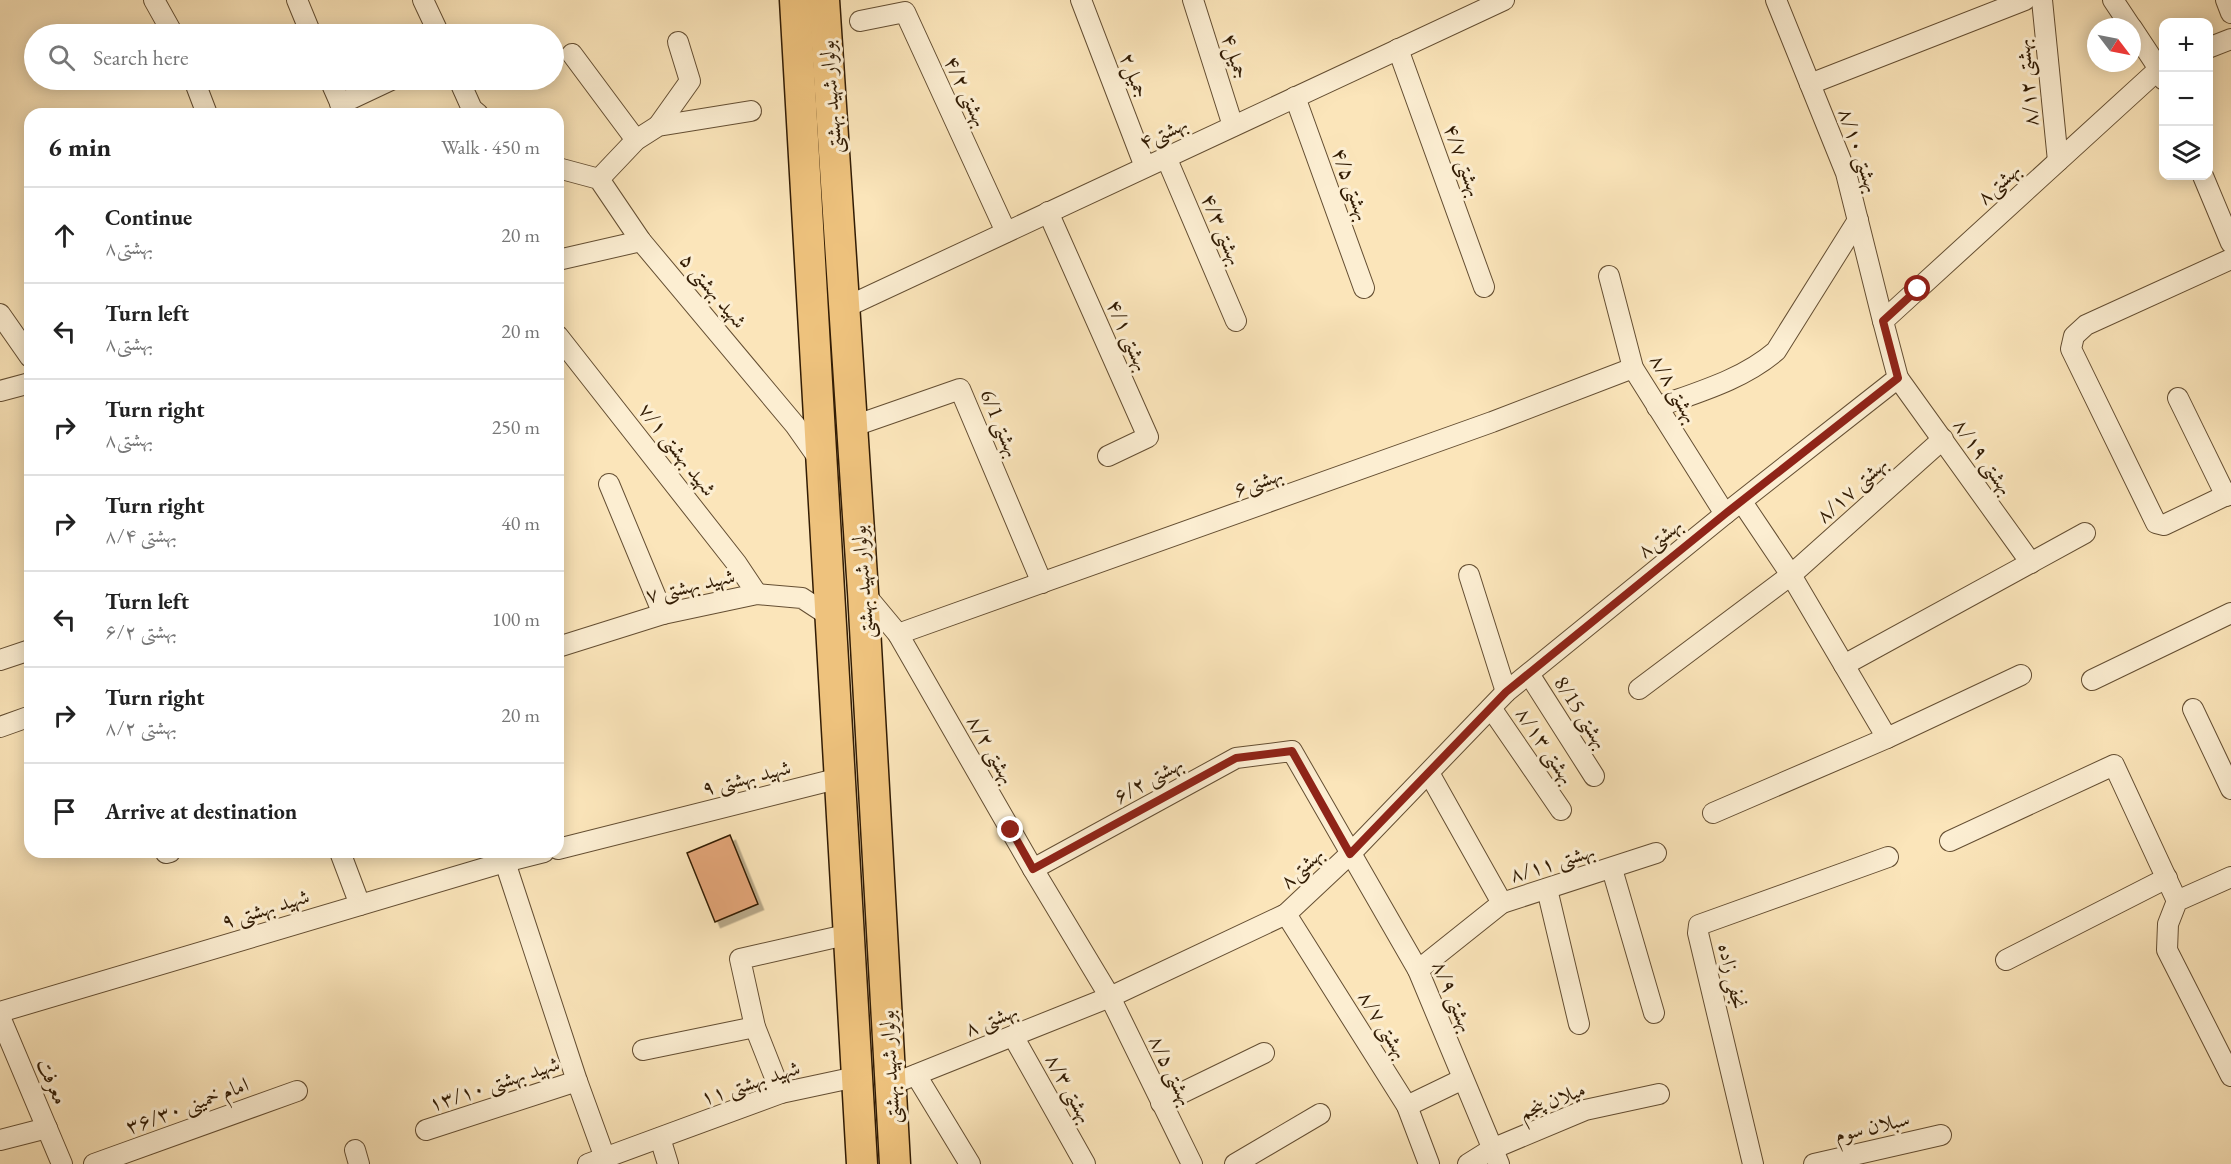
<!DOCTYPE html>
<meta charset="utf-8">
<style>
:root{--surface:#fff;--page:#f6f6f6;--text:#222;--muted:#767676;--line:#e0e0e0}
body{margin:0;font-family:"EB Garamond",Amiri,serif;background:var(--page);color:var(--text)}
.controls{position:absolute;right:18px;top:18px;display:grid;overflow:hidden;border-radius:12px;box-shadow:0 3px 15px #0003}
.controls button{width:54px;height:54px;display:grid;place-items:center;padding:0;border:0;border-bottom:2px solid var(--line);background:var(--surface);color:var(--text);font:30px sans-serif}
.compass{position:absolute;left:2087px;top:18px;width:54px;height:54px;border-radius:50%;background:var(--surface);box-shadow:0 3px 15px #0003;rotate:122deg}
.stop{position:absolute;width:18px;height:18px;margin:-14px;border:4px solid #8f2418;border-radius:50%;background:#fff}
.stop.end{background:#8f2418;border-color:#fff;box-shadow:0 2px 6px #0008}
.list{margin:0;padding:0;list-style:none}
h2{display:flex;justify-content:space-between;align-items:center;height:78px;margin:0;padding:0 24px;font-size:26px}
h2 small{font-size:20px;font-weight:400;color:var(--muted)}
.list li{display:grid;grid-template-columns:39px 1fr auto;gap:18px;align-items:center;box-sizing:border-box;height:96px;padding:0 24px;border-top:2px solid var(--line)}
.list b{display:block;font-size:22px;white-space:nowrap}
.list p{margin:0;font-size:20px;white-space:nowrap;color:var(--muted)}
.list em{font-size:20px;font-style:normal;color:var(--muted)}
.icon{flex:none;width:33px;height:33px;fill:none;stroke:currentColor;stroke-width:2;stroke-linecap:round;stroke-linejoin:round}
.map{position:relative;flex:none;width:2231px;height:1164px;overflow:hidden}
.search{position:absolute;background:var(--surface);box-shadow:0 3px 15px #0003;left:24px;top:24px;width:540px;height:66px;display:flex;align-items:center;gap:15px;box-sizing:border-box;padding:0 21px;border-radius:33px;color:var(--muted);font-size:22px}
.panel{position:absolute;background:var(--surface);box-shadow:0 3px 15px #0003;left:24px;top:108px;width:540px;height:750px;border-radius:18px}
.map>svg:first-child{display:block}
.building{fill:#e3a578;stroke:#321c04;stroke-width:1.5;filter:url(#shadow)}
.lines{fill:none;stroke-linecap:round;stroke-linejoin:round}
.street-casing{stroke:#644e32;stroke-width:22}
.primary-casing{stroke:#321c04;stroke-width:33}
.street{stroke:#fceed2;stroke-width:20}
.primary{stroke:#eec27d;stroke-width:30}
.route{stroke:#8f2418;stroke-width:8}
.labels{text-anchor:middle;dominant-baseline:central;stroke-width:6;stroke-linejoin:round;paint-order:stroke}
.street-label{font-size:21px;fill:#321c04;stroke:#fceed2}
</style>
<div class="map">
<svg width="2231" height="1164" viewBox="0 0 2231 1164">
<defs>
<filter id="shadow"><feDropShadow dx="5.5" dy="5.5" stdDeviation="0" flood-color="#0004"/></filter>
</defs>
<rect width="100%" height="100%" fill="#fbe5ba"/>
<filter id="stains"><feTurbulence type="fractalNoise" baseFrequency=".00333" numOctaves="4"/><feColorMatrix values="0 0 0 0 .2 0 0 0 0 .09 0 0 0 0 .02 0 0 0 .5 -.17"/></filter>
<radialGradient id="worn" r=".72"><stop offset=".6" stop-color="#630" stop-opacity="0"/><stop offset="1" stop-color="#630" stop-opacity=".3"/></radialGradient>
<!-- building -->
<path class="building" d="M730 835 758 904 715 922 687 853Z"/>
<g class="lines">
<!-- street casing -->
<g class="street-casing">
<g id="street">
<path d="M154 0 173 34"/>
<path d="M297 0 311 34"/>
<path d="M423 0 439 34"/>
<path d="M1081 0 1145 167"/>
<path d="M1193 0 1233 126"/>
<path d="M1776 0 1846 173 1883 321"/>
<path d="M2042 0 2058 161"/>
<path d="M2113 0 2131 27"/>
<path d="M2226 0 2231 13"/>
<path d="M860 21 905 12 1006 232"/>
<path d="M2132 28 2159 69 2164 80"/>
<path d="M2208 48 2231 39"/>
<path d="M1398 49 1484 287"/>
<path d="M572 54 636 140"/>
<path d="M194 80 207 114"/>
<path d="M330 80 345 114"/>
<path d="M459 80 472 109 478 114"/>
<path d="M1810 84 2025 0"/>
<path d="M1295 97 1364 288"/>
<path d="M340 104 391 80"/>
<path d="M658 126 690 81 678 42"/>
<path d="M1166 157 1236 321"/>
<path d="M558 168 599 179 641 241 795 425 821 462"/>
<path d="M2203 176 2231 243"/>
<path d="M599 179 636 140 658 126 751 111"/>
<path d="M1048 212 1148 437 1108 456"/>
<path d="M2231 259 2086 325 2074 336 2071 349 2156 523 2164 525 2231 493"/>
<path d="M558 260 641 241"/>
<path d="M1609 276 1633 368 1725 514"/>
<path d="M844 308 1504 0"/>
<path d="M0 314 30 357"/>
<path d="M558 336 737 564 757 594"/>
<path d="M1898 378 2031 563"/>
<path d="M0 391 30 383"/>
<path d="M2178 398 2226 496"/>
<path d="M1657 407C1698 392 1742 380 1776 351L1858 220"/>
<path d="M851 427 960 389 1042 583"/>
<path d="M609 484 663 614"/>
<path d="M1742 502 1791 575 1887 738"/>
<path d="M1469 575 1506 692"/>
<path d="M863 592 898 634 1033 869 1110 997 1192 1164"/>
<path d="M898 634 1492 422 1633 368"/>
<path d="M558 647 663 614 757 594 802 598 831 617"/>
<path d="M0 660 30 650"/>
<path d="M1844 665 2085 533"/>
<path d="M1529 674 1594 776"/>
<path d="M2092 680 2231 613"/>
<path d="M1639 689 1791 575 1943 439"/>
<path d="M1491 708 1561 810"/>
<path d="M2193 709 2231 789"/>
<path d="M0 727 28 717"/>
<path d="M1429 773 1502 903 1656 853"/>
<path d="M1713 813 1887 738 2021 675"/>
<path d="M1950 841 2114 765 2177 901"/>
<path d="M558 849 840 778"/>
<path d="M340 852 360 905"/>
<path d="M166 853 170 852"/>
<path d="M505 862 577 1081 605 1158"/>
<path d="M1033 869 1236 758 1292 751 1418 970 1499 1164"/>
<path d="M1612 869 1654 1013"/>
<path d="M2231 877 2177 901 2168 924 2167 950 2231 1076"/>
<path d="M1547 889 1579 1024"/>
<path d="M1286 914 1407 1106 1429 1164"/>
<path d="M2006 960 2167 878"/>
<path d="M1418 970 1502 903"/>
<path d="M0 1012 505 862 544 852"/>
<path d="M0 1017 62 1164"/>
<path d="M1013 1036 1085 1164"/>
<path d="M643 1050 755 1027"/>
<path d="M916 1075 970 1164"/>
<path d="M890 1085 1110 997 1286 914 1350 854 1506 692 1725 514 1898 378 1883 321 2159 69 2164 67"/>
<path d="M781 1093 755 1027 740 959 850 934"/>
<path d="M1161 1103 1264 1053"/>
<path d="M1407 1106 1463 1079"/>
<path d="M426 1130 577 1081"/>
<path d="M660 1138 668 1164"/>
<path d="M0 1140 47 1128"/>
<path d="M355 1150 359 1164"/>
<path d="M94 1164 297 1091"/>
<path d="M588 1164 781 1093 856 1077"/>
<path d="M1235 1164 1320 1114"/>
<path d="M1468 1164 1492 1149 1585 1110 1659 1094"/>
<path d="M1753 1164 1698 933 1699 925 1888 857"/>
<path d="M1814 1164 1941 1135"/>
</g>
</g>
<!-- primary casing -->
<g class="primary-casing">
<g id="primary">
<path d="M795 0 862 1164"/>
<path d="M824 0 863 592 895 1164"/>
</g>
</g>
<!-- street -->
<use href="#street" class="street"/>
<!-- primary -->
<use href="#primary" class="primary"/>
</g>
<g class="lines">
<!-- route -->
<path class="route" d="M1011 830 1033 869 1236 758 1292 751 1350 854 1506 692 1725 514 1898 378 1883 321 1918 289"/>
</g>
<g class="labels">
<!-- street labels -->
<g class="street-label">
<text transform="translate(1236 56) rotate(72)">جمیل۴</text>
<text transform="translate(1135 75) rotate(69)">جمیل۲</text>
<text transform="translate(2026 83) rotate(-96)">بهشتی ۸/۱۲</text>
<text transform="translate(967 91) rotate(65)">بهشتی ۴/۲</text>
<text transform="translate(830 97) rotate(-94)">بولوار شهید بهشتی</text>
<text transform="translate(1163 132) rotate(-25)">بهشتی۴</text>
<text transform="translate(1860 150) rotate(71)">بهشتی ۸/۱۰</text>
<text transform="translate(1464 160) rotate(70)">بهشتی ۴/۷</text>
<text transform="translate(1998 183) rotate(-43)">بهشتی۸</text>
<text transform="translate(1352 184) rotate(70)">بهشتی ۴/۵</text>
<text transform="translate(1223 229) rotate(67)">بهشتی ۴/۳</text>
<text transform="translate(714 290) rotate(50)">شهید بهشتی ۵</text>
<text transform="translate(1129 335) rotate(66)">بهشتی ۴/۱</text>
<text transform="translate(1675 388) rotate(60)">بهشتی ۸/۸</text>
<text transform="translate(1001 423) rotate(67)">بهشتی 6/1</text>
<text transform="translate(678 449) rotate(52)">شهید بهشتی ۷/۱</text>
<text transform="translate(1984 456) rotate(55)">بهشتی ۸/۱۹</text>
<text transform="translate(1258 481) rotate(-20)">بهشتی۶</text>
<text transform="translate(1851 489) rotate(-42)">بهشتی ۸/۱۷</text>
<text transform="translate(1659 537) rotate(-39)">بهشتی۸</text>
<text transform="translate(862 582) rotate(-94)">بولوار شهید بهشتی</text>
<text transform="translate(690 585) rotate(-13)">شهید بهشتی ۷</text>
<text transform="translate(1582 712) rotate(57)">بهشتی 8/15</text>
<text transform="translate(1546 745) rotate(56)">بهشتی ۸/۱۳</text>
<text transform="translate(992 749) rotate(60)">بهشتی ۸/۲</text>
<text transform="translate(746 777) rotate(-14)">شهید بهشتی ۹</text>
<text transform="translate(1148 779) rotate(-29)">بهشتی ۶/۲</text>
<text transform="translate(1552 862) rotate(-17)">بهشتی ۸/۱۱</text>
<text transform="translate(1301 867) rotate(-43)">بهشتی۸</text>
<text transform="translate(265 908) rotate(-17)">شهید بهشتی ۹</text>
<text transform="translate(1733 976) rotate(77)">نجفی زاده</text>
<text transform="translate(1454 996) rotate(67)">بهشتی ۸/۹</text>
<text transform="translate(991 1019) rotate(-22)">۸ بهشتی</text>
<text transform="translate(1384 1024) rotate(58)">بهشتی ۸/۷</text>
<text transform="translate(889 1067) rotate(-93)">بولوار شهید بهشتی</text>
<text transform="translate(1172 1070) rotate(64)">بهشتی ۸/۵</text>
<text transform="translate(53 1081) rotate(67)">معرفت</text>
<text transform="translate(750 1082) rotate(-18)">شهید بهشتی ۱۱</text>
<text transform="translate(494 1083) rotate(-18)">شهید بهشتی ۱۳/۱۰</text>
<text transform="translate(1070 1088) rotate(61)">بهشتی ۸/۳</text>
<text transform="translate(1552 1100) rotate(-21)">میلان پنجم</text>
<text transform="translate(187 1105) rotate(-20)">امام خمینی ۳۶/۳۰</text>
<text transform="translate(1872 1126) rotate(-13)">سبلان سوم</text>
</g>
</g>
<rect width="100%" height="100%" filter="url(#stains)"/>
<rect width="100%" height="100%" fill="url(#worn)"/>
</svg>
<div class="controls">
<button>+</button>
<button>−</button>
<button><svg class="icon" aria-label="layers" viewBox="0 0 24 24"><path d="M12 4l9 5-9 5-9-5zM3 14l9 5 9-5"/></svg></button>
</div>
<svg class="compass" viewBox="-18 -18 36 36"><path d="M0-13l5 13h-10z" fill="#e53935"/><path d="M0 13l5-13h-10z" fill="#767676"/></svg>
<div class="stop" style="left:1918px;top:289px"></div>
<div class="stop end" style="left:1011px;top:830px"></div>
<div class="search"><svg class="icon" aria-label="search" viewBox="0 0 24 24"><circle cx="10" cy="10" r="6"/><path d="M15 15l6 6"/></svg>Search here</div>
<section class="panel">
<h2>6 min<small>Walk · 450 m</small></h2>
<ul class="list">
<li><svg class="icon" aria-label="ahead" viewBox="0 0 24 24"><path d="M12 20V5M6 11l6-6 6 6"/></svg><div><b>Continue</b><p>بهشتی۸</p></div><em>20 m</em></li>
<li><svg class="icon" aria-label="left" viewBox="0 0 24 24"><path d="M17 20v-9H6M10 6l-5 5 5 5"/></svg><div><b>Turn left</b><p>بهشتی۸</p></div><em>20 m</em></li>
<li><svg class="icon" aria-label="right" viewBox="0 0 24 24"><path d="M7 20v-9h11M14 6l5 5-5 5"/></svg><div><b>Turn right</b><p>بهشتی۸</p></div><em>250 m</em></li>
<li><svg class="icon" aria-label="right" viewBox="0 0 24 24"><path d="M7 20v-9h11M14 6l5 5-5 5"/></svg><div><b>Turn right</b><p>بهشتی ۸/۴</p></div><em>40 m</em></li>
<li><svg class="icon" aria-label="left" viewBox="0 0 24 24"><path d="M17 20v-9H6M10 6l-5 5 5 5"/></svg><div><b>Turn left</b><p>بهشتی ۶/۲</p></div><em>100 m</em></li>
<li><svg class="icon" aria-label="right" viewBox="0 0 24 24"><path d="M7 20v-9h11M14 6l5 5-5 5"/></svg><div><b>Turn right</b><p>بهشتی ۸/۲</p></div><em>20 m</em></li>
<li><svg class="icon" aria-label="arrive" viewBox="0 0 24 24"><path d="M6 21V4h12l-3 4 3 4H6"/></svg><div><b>Arrive at destination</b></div></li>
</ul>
</section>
</div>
